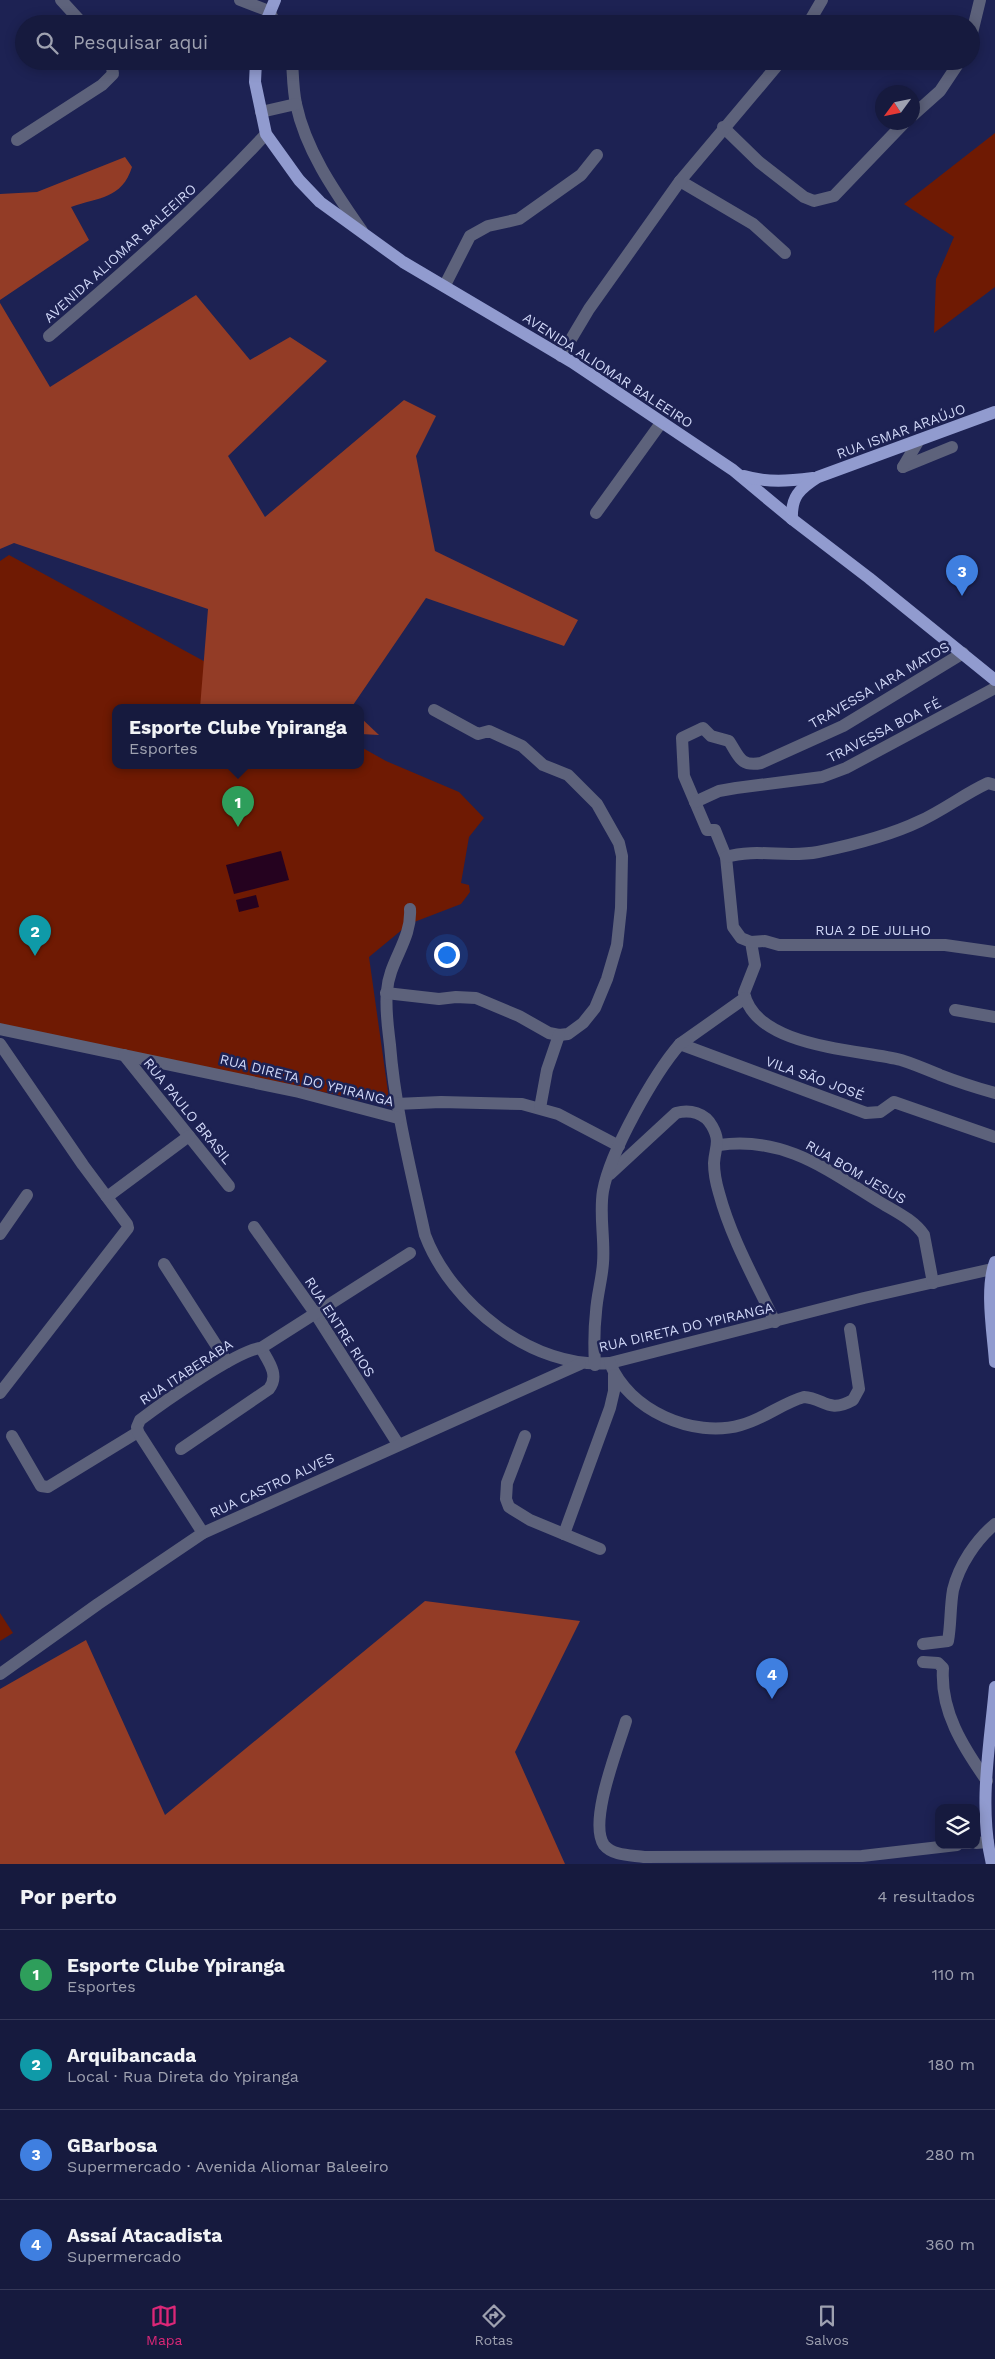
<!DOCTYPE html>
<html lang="pt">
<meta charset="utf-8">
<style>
:root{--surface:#161a3e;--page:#232749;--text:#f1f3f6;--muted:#9ea1b0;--line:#353858;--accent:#db2777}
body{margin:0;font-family:"Work Sans",sans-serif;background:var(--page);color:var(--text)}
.controls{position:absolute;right:15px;bottom:15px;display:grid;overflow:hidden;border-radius:10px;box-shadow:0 2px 12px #0003}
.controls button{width:45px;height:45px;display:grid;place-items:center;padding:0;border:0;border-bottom:1px solid var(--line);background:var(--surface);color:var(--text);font:25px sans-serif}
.compass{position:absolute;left:875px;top:85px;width:45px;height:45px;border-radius:50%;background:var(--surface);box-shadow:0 2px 12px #0003;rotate:237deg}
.you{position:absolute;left:446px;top:954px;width:18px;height:18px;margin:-12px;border:4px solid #fff;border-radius:50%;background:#1a73e8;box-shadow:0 0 0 8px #1a73e833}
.badge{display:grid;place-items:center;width:32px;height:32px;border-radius:50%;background:var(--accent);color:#fff;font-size:16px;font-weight:700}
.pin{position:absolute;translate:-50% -41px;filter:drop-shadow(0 1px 2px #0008)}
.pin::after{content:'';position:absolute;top:26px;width:18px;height:15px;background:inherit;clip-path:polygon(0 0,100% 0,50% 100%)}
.popup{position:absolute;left:112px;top:704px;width:252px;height:65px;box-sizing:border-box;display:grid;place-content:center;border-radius:10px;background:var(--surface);filter:drop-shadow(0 1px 4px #0005);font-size:16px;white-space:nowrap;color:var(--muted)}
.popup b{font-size:19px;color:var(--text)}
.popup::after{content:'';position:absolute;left:50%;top:100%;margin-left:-10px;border:10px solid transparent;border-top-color:var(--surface)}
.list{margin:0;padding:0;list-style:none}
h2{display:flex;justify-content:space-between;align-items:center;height:65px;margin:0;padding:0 20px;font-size:21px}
h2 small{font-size:16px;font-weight:400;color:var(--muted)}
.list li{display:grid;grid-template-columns:32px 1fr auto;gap:15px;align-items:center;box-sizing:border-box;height:90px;padding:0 20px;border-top:1px solid var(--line)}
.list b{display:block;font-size:19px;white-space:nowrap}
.list p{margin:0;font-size:16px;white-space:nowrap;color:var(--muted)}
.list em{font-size:16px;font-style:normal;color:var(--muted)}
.icon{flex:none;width:28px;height:28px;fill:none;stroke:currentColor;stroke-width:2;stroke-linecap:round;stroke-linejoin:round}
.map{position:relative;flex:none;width:995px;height:1864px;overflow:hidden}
.search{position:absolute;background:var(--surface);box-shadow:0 2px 12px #0003;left:15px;right:15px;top:15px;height:55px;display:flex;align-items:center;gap:12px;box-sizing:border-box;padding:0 18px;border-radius:28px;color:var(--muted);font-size:19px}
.sheet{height:425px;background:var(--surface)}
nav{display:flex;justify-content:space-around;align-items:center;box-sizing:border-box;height:70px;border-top:1px solid var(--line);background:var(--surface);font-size:14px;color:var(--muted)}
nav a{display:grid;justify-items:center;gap:2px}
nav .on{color:var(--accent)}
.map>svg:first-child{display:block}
.green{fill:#6f1a03}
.forest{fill:#933c26}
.water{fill:#25021f}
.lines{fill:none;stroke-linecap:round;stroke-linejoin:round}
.minor{stroke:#5d627b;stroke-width:12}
.major{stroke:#919bcf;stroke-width:12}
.labels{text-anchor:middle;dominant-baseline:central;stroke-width:5;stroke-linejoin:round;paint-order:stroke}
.street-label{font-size:14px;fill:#d0d7f7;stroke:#1d2253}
</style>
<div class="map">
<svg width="995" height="1864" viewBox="0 0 995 1864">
<rect width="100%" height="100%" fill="#1d2253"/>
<!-- green -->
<g class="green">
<path d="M995 133V287L934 333 936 279 954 237 904 204Z"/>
<path d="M9 555 290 708H116V766H360L361 747 386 761 459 792 484 818 469 837 461 883 469 885 470 892 461 904 409 924 369 957 390 1106 0 1024V561Z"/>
<path d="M0 1613 13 1633 0 1641Z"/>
</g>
<!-- forest -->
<g class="forest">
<path d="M125 157 132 167C122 199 99 197 71 207L89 240 0 300V194L37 192Z"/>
<path d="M196 295 250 360 290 337 327 361 228 456 265 517 404 400 436 416 416 456 435 551 578 620 564 646 426 598 351 708H200L208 609 14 543 0 549V303L50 387Z"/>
<path d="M361 718 379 735 361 734Z"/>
<path d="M425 1601 580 1621 515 1752 565 1864H0V1689L86 1640 165 1815Z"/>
</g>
<!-- water -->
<g class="water">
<path d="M281 851 289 880 234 894 226 865Z"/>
<path d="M256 895 259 907 239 912 236 900Z"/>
</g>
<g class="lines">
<!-- minor -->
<g class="minor">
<path d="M61 0 83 24"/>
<path d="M240 0 269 11 276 24"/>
<path d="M808 24 822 0"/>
<path d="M971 37 980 0"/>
<path d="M292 61C293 75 293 90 296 104 306 151 335 192 362 231"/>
<path d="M261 112 296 104"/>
<path d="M912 116 940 91 960 61"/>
<path d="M723 127 759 162 804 197 814 201 834 196 905 122"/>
<path d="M17 140 102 85 113 74 111 61"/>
<path d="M680 181 753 224 785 253"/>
<path d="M445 285 470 236 488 226 519 219 581 175 597 155"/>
<path d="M49 336C124 272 198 207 266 134"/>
<path d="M561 356 589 309 680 181 781 61"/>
<path d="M903 467 952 447"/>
<path d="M903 467 919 440"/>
<path d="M596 513 661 423"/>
<path d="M963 653 843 726 761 763C740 767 739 756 729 741L711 736 703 728 682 738 684 776 707 830H715L726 857 733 927 741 938 751 942 755 965 744 993C756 1048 858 1049 901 1060 914 1064 928 1070 940 1075 958 1082 977 1088 995 1093"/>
<path d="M695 802 719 791 736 788 822 777 846 768 995 688"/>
<path d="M726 857C756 848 787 858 818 852 852 845 889 836 920 821 944 810 964 794 988 783L995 785"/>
<path d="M410 909C412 940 389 961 387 991 385 1009 388 1027 390 1045 395 1109 411 1171 425 1235 451 1304 533 1370 610 1363L864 1298 992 1269"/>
<path d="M751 942 765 941 779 945H945L995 952"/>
<path d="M386 993 439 999 456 997 476 998 519 1016 549 1033 559 1035 568 1034 583 1023 595 1008 607 979 617 945 621 908 622 856 619 843 597 804 568 775 543 765 522 746 489 731 478 734 434 710"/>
<path d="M955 1010 995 1017"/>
<path d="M0 1029 299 1092 398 1118"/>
<path d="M0 1044 83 1165 127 1224 128 1228 0 1393"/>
<path d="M680 1044 866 1113 880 1112 894 1102 995 1137"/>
<path d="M124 1055 229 1186"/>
<path d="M396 1104 441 1102 522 1104 558 1114 619 1146"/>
<path d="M540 1108 547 1070 559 1035"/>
<path d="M719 1145C784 1136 826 1169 878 1201 894 1211 913 1219 924 1235L933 1283"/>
<path d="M610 1174 676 1113C690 1109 705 1113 712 1126 721 1142 715 1147 714 1163 714 1173 716 1183 719 1193 731 1238 755 1280 775 1322"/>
<path d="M107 1197 189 1136"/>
<path d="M254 1227 315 1313 398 1444"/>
<path d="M0 1234 27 1195"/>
<path d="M164 1264 227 1362"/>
<path d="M610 1363C628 1410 694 1439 741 1425 764 1419 782 1403 804 1397 824 1398 828 1414 853 1400L859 1389 850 1329"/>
<path d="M595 1365C594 1347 594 1329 596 1312 597 1295 602 1279 603 1263 605 1239 599 1215 603 1191 610 1152 654 1074 680 1044L745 998"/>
<path d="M12 1436 41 1486 48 1487 138 1432"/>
<path d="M525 1436 507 1483 506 1499 509 1507 530 1520 600 1549"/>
<path d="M181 1449 269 1389C280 1375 268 1361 261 1348"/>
<path d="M203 1533 138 1432 137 1427 140 1420C161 1404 239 1349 261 1348L410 1253"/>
<path d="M564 1534 610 1408 614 1391V1375"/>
<path d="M923 1644 948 1641C951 1625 950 1607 953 1590 959 1565 976 1540 995 1524"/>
<path d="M923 1662 938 1663 943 1668C940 1711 963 1747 987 1781"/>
<path d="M0 1674 98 1604 203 1533 580 1364"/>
<path d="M626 1721C618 1748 588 1822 604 1845 613 1856 631 1855 644 1857L862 1856 957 1845"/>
<path d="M976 1843 988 1842"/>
</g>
<!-- major -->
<g class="major">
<path d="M265 24 275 0"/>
<path d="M256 61 255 82 266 134 299 180 320 202 403 262 572 362 733 470 792 519 869 578 995 680"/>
<path d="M744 476C768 483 789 481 813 478"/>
<path d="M792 519C791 497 799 489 818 477L995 412"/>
<path d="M995 1262C985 1289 993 1333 995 1362"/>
<path d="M992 1864C978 1807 990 1744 995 1687"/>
</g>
</g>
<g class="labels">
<!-- street labels -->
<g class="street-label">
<text transform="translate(120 253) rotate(-42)">AVENIDA ALIOMAR BALEEIRO</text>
<text transform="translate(608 370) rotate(33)">AVENIDA ALIOMAR BALEEIRO</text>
<text transform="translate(901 431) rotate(-20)">RUA ISMAR ARAÚJO</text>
<text transform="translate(879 685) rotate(-30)">TRAVESSA IARA MATOS</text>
<text transform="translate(884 730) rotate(-27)">TRAVESSA BOA FÉ</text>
<text x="873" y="930">RUA 2 DE JULHO</text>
<text transform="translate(815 1078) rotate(20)">VILA SÃO JOSÉ</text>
<text transform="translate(307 1080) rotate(14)">RUA DIRETA DO YPIRANGA</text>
<text transform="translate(188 1111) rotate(51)">RUA PAULO BRASIL</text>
<text transform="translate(856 1172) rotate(30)">RUA BOM JESUS</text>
<text transform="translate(340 1327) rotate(57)">RUA ENTRE RIOS</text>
<text transform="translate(686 1327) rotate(-13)">RUA DIRETA DO YPIRANGA</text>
<text transform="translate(186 1372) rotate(-33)">RUA ITABERABA</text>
<text transform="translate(272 1485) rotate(-25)">RUA CASTRO ALVES</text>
</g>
</g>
</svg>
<div class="controls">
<button><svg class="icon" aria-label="layers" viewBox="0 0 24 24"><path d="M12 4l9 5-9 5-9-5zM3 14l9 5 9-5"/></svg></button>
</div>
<svg class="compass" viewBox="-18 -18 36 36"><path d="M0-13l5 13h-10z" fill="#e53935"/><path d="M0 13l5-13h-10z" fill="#9ea1b0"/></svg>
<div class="you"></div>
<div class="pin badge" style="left:238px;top:827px;background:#2e9e5b">1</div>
<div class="popup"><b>Esporte Clube Ypiranga</b>Esportes</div>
<div class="pin badge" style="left:35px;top:956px;background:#0f9aa8">2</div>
<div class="pin badge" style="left:962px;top:596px;background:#3f7fe0">3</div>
<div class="pin badge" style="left:772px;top:1699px;background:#3f7fe0">4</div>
<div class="search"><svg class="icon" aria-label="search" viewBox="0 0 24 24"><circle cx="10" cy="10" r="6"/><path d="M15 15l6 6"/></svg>Pesquisar aqui</div>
</div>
<section class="sheet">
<h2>Por perto<small>4 resultados</small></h2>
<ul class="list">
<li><span class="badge" style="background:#2e9e5b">1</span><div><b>Esporte Clube Ypiranga</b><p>Esportes</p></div><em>110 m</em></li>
<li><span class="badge" style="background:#0f9aa8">2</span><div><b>Arquibancada</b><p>Local · Rua Direta do Ypiranga</p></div><em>180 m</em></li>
<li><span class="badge" style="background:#3f7fe0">3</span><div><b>GBarbosa</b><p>Supermercado · Avenida Aliomar Baleeiro</p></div><em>280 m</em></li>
<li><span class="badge" style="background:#3f7fe0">4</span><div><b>Assaí Atacadista</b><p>Supermercado</p></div><em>360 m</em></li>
</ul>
</section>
<nav>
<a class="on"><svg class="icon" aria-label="map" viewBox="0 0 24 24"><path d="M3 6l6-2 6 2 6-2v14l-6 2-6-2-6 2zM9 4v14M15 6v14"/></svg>Mapa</a>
<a><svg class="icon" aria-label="directions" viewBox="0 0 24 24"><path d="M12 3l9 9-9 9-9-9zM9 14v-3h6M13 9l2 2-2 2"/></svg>Rotas</a>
<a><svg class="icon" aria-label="saved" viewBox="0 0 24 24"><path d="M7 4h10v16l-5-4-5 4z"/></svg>Salvos</a>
</nav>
